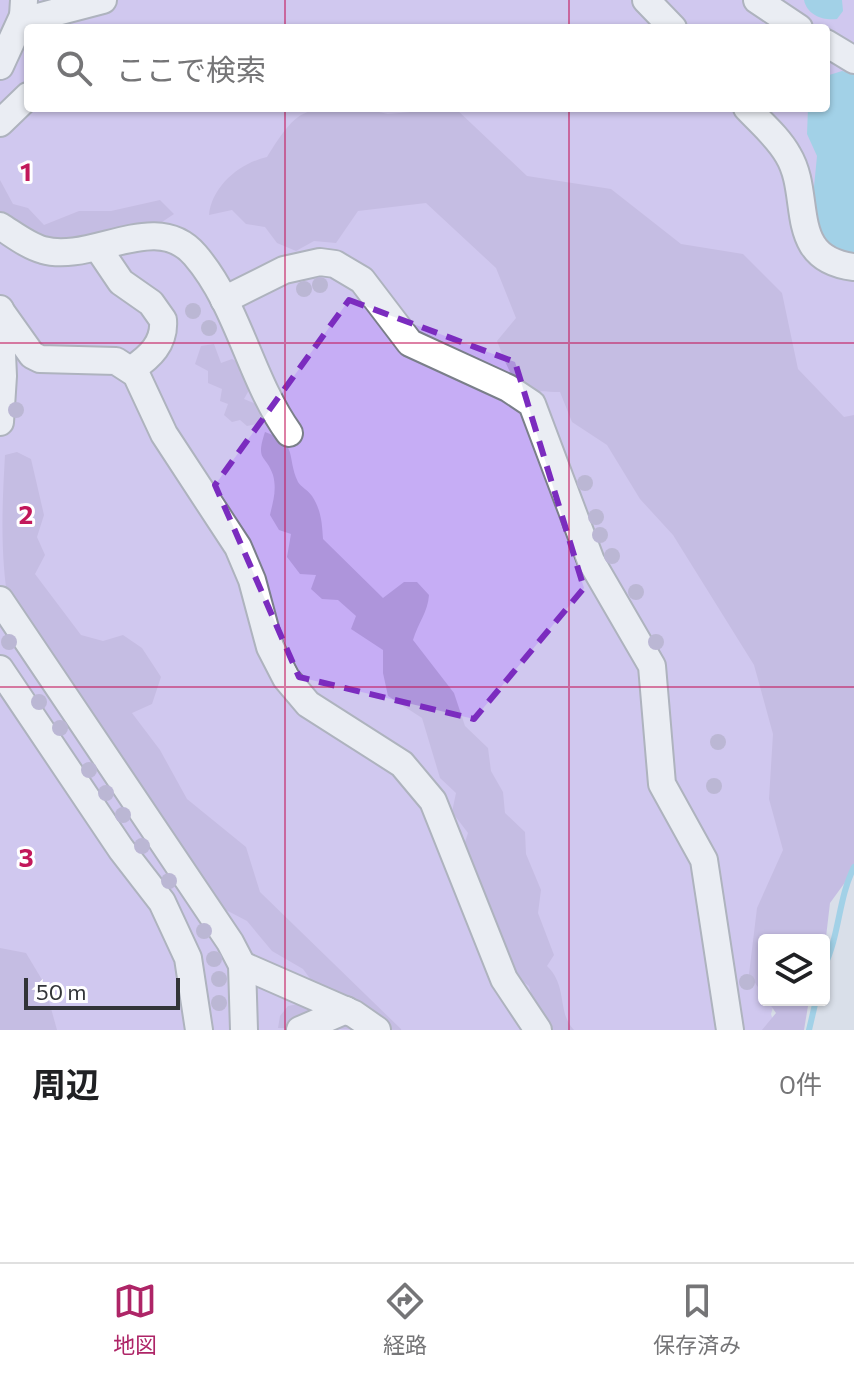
<!DOCTYPE html>
<html lang="ja">
<meta charset="utf-8">
<style>
:root{--surface:#fff;--page:#f2f2f2;--text:#202124;--muted:#757577;--line:#e0e0e0;--accent:#ae2567}
body{margin:0;font-family:Commissioner,"Noto Sans JP",sans-serif;background:var(--page);color:var(--text)}
.controls{position:absolute;right:24px;bottom:24px;display:grid;overflow:hidden;border-radius:8px;box-shadow:0 2px 6px #0004}
.controls button{width:72px;height:72px;display:grid;place-items:center;padding:0;border:0;border-bottom:2px solid var(--line);background:var(--surface);color:var(--text);font:40px sans-serif}
.scale{position:absolute;left:24px;bottom:20px;width:156px;box-sizing:border-box;padding-left:8px;border:4px solid #323438;border-top:0;font-size:22px;line-height:28px;white-space:nowrap;color:#323438;-webkit-text-stroke:6px #fff;paint-order:stroke}
.list{margin:0;padding:0;list-style:none}
h2{display:flex;justify-content:space-between;align-items:center;height:104px;margin:0;padding:0 32px;font-size:34px}
h2 small{font-size:26px;font-weight:400;color:var(--muted)}
.icon{flex:none;width:44px;height:44px;fill:none;stroke:currentColor;stroke-width:2;stroke-linecap:round;stroke-linejoin:round}
.map{position:relative;flex:none;width:854px;height:1030px;overflow:hidden}
.search{position:absolute;background:var(--surface);box-shadow:0 2px 6px #0004;left:24px;right:24px;top:24px;height:88px;display:flex;align-items:center;gap:20px;box-sizing:border-box;padding:0 28px;border-radius:8px;color:var(--muted);font-size:30px}
.sheet{height:232px;background:var(--surface)}
nav{display:flex;justify-content:space-around;align-items:center;box-sizing:border-box;height:112px;border-top:2px solid var(--line);background:var(--surface);font-size:22px;color:var(--muted)}
nav a{display:grid;justify-items:center;gap:4px}
nav .on{color:var(--accent)}
.map>svg:first-child{display:block}
.green{fill:#c6adf5;fill-rule:evenodd}
.forest{fill:#ae95db}
.water{fill:#61c1e4}
.lines{fill:none;stroke-linecap:round;stroke-linejoin:round}
.stream{stroke:#61c1e4;stroke-width:6}
.minor-casing{stroke:#7a7f89;stroke-width:30}
.minor{stroke:#fff;stroke-width:26}
.tree{fill:#9888ba}
.marked{fill:none;stroke:#7b2cbf;stroke-width:6;stroke-dasharray:16 10;stroke-linejoin:round}
.grid{fill:none;stroke:#c2185b;stroke-width:2;stroke-opacity:0.55}
.grid-label{font-size:26px;text-anchor:middle;font-weight:bold;fill:#c2185b;stroke:#fff;stroke-width:6;stroke-linejoin:round;paint-order:stroke}
</style>
<div class="map">
<svg width="854" height="1030" viewBox="0 0 854 1030">
<rect width="100%" height="100%" fill="#d9dfe9"/>
<!-- green -->
<path class="green" d="M0 0H854V534L828 836 764 940V1000H775L771 1014 776 1030H0ZM28 28H826V108H28Z"/>
<!-- forest -->
<g class="forest">
<path d="M361 108 388 114 455 108 527 176 611 189 681 244 743 254 782 293 798 369 844 417 854 415V870L830 903 824 954V940H764V996L749 974 757 908 783 850 769 799 773 734 754 665 673 535 640 499 607 445 572 422 560 392C514 393 513 381 497 341L516 318 496 268 426 203 358 211 336 243 314 241 296 251 277 243 265 227 246 224 232 210 209 215C212 186 240 163 267 157 299 106 303 108 361 108Z"/>
<path d="M0 180 13 204 28 208 44 225 79 211H111L160 200 174 214 156 226 55 245 0 222Z"/>
<path d="M214 344 221 363 232 359 238 362 240 373 250 378 252 385 244 399 256 404 261 412 258 424 247 426 240 420 232 422 224 415 228 404 220 401 222 389 208 383V371L195 364 201 346Z"/>
<path d="M265 432C299 444 286 456 298 482 301 487 308 490 312 496 321 510 322 522 323 539L383 598 404 582H417L429 595C428 612 418 623 413 640L454 693 465 726 488 748 491 771 503 792 505 813 525 832 526 854 541 890 538 913 554 955 547 966C568 986 557 1013 574 1030H541L529 986C497 964 504 937 489 905 480 889 468 874 460 857L468 833 452 812 456 793 440 778 422 718 388 696 383 673V650L351 629 356 616 338 600 322 599 311 589 316 575 300 574 287 557 291 534 279 530 270 515C273 501 277 490 273 475 266 454 255 462 265 432Z"/>
<path d="M17 452 31 459 44 515 37 537 45 555 35 574 81 635 103 641 123 635 142 648 161 677 152 704 132 713 160 750 187 799 246 847 260 892 402 1030 278 1028 280 1016 288 1006 305 1003 317 988 303 969 272 951 247 921 226 910 197 878 9 607C0 556 2 508 5 455Z"/>
<path d="M0 948 26 953 44 983 57 1030H0Z"/>
<path d="M767 1000H809L804 1030H762L776 1013Z"/>
</g>
<!-- water -->
<g class="water">
<path d="M804 0H842L843 11 837 19C823 21 807 15 804 0Z"/>
<path d="M842 71 854 74V257L822 245 813 197 817 156 807 134 808 108H826V76Z"/>
</g>
<g class="lines">
<!-- stream -->
<g class="stream">
<path d="M824 967C840 934 838 899 854 867"/>
<path d="M809 1030 816 1000"/>
</g>
<!-- minor casing -->
<g class="minor-casing">
<g id="minor">
<path d="M24 0 23 16 34 18 103 0"/>
<path d="M646 0 673 28"/>
<path d="M757 0 799 28"/>
<path d="M826 43 854 60"/>
<path d="M0 66 23 16"/>
<path d="M747 108C761 123 778 137 788 155 813 196 785 259 854 267"/>
<path d="M0 123 28 96"/>
<path d="M0 226C13 234 28 246 43 250 91 264 156 209 195 255 239 306 250 379 289 433"/>
<path d="M98 248 121 282 151 303 163 320C165 343 150 357 132 369"/>
<path d="M224 300 284 270 320 262 335 264 362 280 410 343 508 388 532 404 591 561 652 666 662 784 704 860 730 1030"/>
<path d="M0 309 3 376 0 422"/>
<path d="M0 310 32 355 40 359 116 361 136 374 164 434 238 547 252 580 270 647 286 678 308 704 402 764 433 801 504 979 538 1030"/>
<path d="M0 600 230 942 242 965 244 1030"/>
<path d="M0 669 121 849 162 902 188 958 199 1030"/>
<path d="M242 965 354 1014 377 1030"/>
<path d="M300 1030 346 1010"/>
</g>
</g>
<!-- minor -->
<use href="#minor" class="minor"/>
</g>
<!-- trees -->
<g class="tree">
<circle cx="320" cy="285" r="8"/>
<circle cx="304" cy="289" r="8"/>
<circle cx="193" cy="311" r="8"/>
<circle cx="209" cy="328" r="8"/>
<circle cx="16" cy="410" r="8"/>
<circle cx="585" cy="483" r="8"/>
<circle cx="596" cy="517" r="8"/>
<circle cx="600" cy="535" r="8"/>
<circle cx="612" cy="556" r="8"/>
<circle cx="636" cy="592" r="8"/>
<circle cx="9" cy="642" r="8"/>
<circle cx="656" cy="642" r="8"/>
<circle cx="39" cy="702" r="8"/>
<circle cx="60" cy="728" r="8"/>
<circle cx="718" cy="742" r="8"/>
<circle cx="89" cy="770" r="8"/>
<circle cx="714" cy="786" r="8"/>
<circle cx="106" cy="793" r="8"/>
<circle cx="123" cy="815" r="8"/>
<circle cx="142" cy="846" r="8"/>
<circle cx="169" cy="881" r="8"/>
<circle cx="204" cy="931" r="8"/>
<circle cx="214" cy="959" r="8"/>
<circle cx="219" cy="979" r="8"/>
<circle cx="747" cy="982" r="8"/>
<circle cx="219" cy="1003" r="8"/>
</g>
<!-- marked area -->
<path d="M0 0H854V1030H0ZM349 300 515 362 584 588 474 719 299 677 215 485Z" fill="#d9dfe9" fill-opacity=".55" fill-rule="evenodd"/>
<path class="marked" d="M349 300 515 362 584 588 474 719 299 677 215 485Z"/>
<!-- grid -->
<path class="grid" d="M285 0V28M569 0V28M285 108V1030M569 108V1030M0 343H854M0 687H854"/>
<g class="grid-label">
<text x="26" y="181">1</text>
<text x="26" y="524">2</text>
<text x="26" y="867">3</text>
</g>
</svg>
<div class="controls">
<button><svg class="icon" aria-label="layers" viewBox="0 0 24 24"><path d="M12 4l9 5-9 5-9-5zM3 14l9 5 9-5"/></svg></button>
</div>
<div class="scale">50 m</div>
<div class="search"><svg class="icon" aria-label="search" viewBox="0 0 24 24"><circle cx="10" cy="10" r="6"/><path d="M15 15l6 6"/></svg>ここで検索</div>
</div>
<section class="sheet">
<h2>周辺<small>0件</small></h2>
<ul class="list">
</ul>
</section>
<nav>
<a class="on"><svg class="icon" aria-label="map" viewBox="0 0 24 24"><path d="M3 6l6-2 6 2 6-2v14l-6 2-6-2-6 2zM9 4v14M15 6v14"/></svg>地図</a>
<a><svg class="icon" aria-label="directions" viewBox="0 0 24 24"><path d="M12 3l9 9-9 9-9-9zM9 14v-3h6M13 9l2 2-2 2"/></svg>経路</a>
<a><svg class="icon" aria-label="saved" viewBox="0 0 24 24"><path d="M7 4h10v16l-5-4-5 4z"/></svg>保存済み</a>
</nav>
